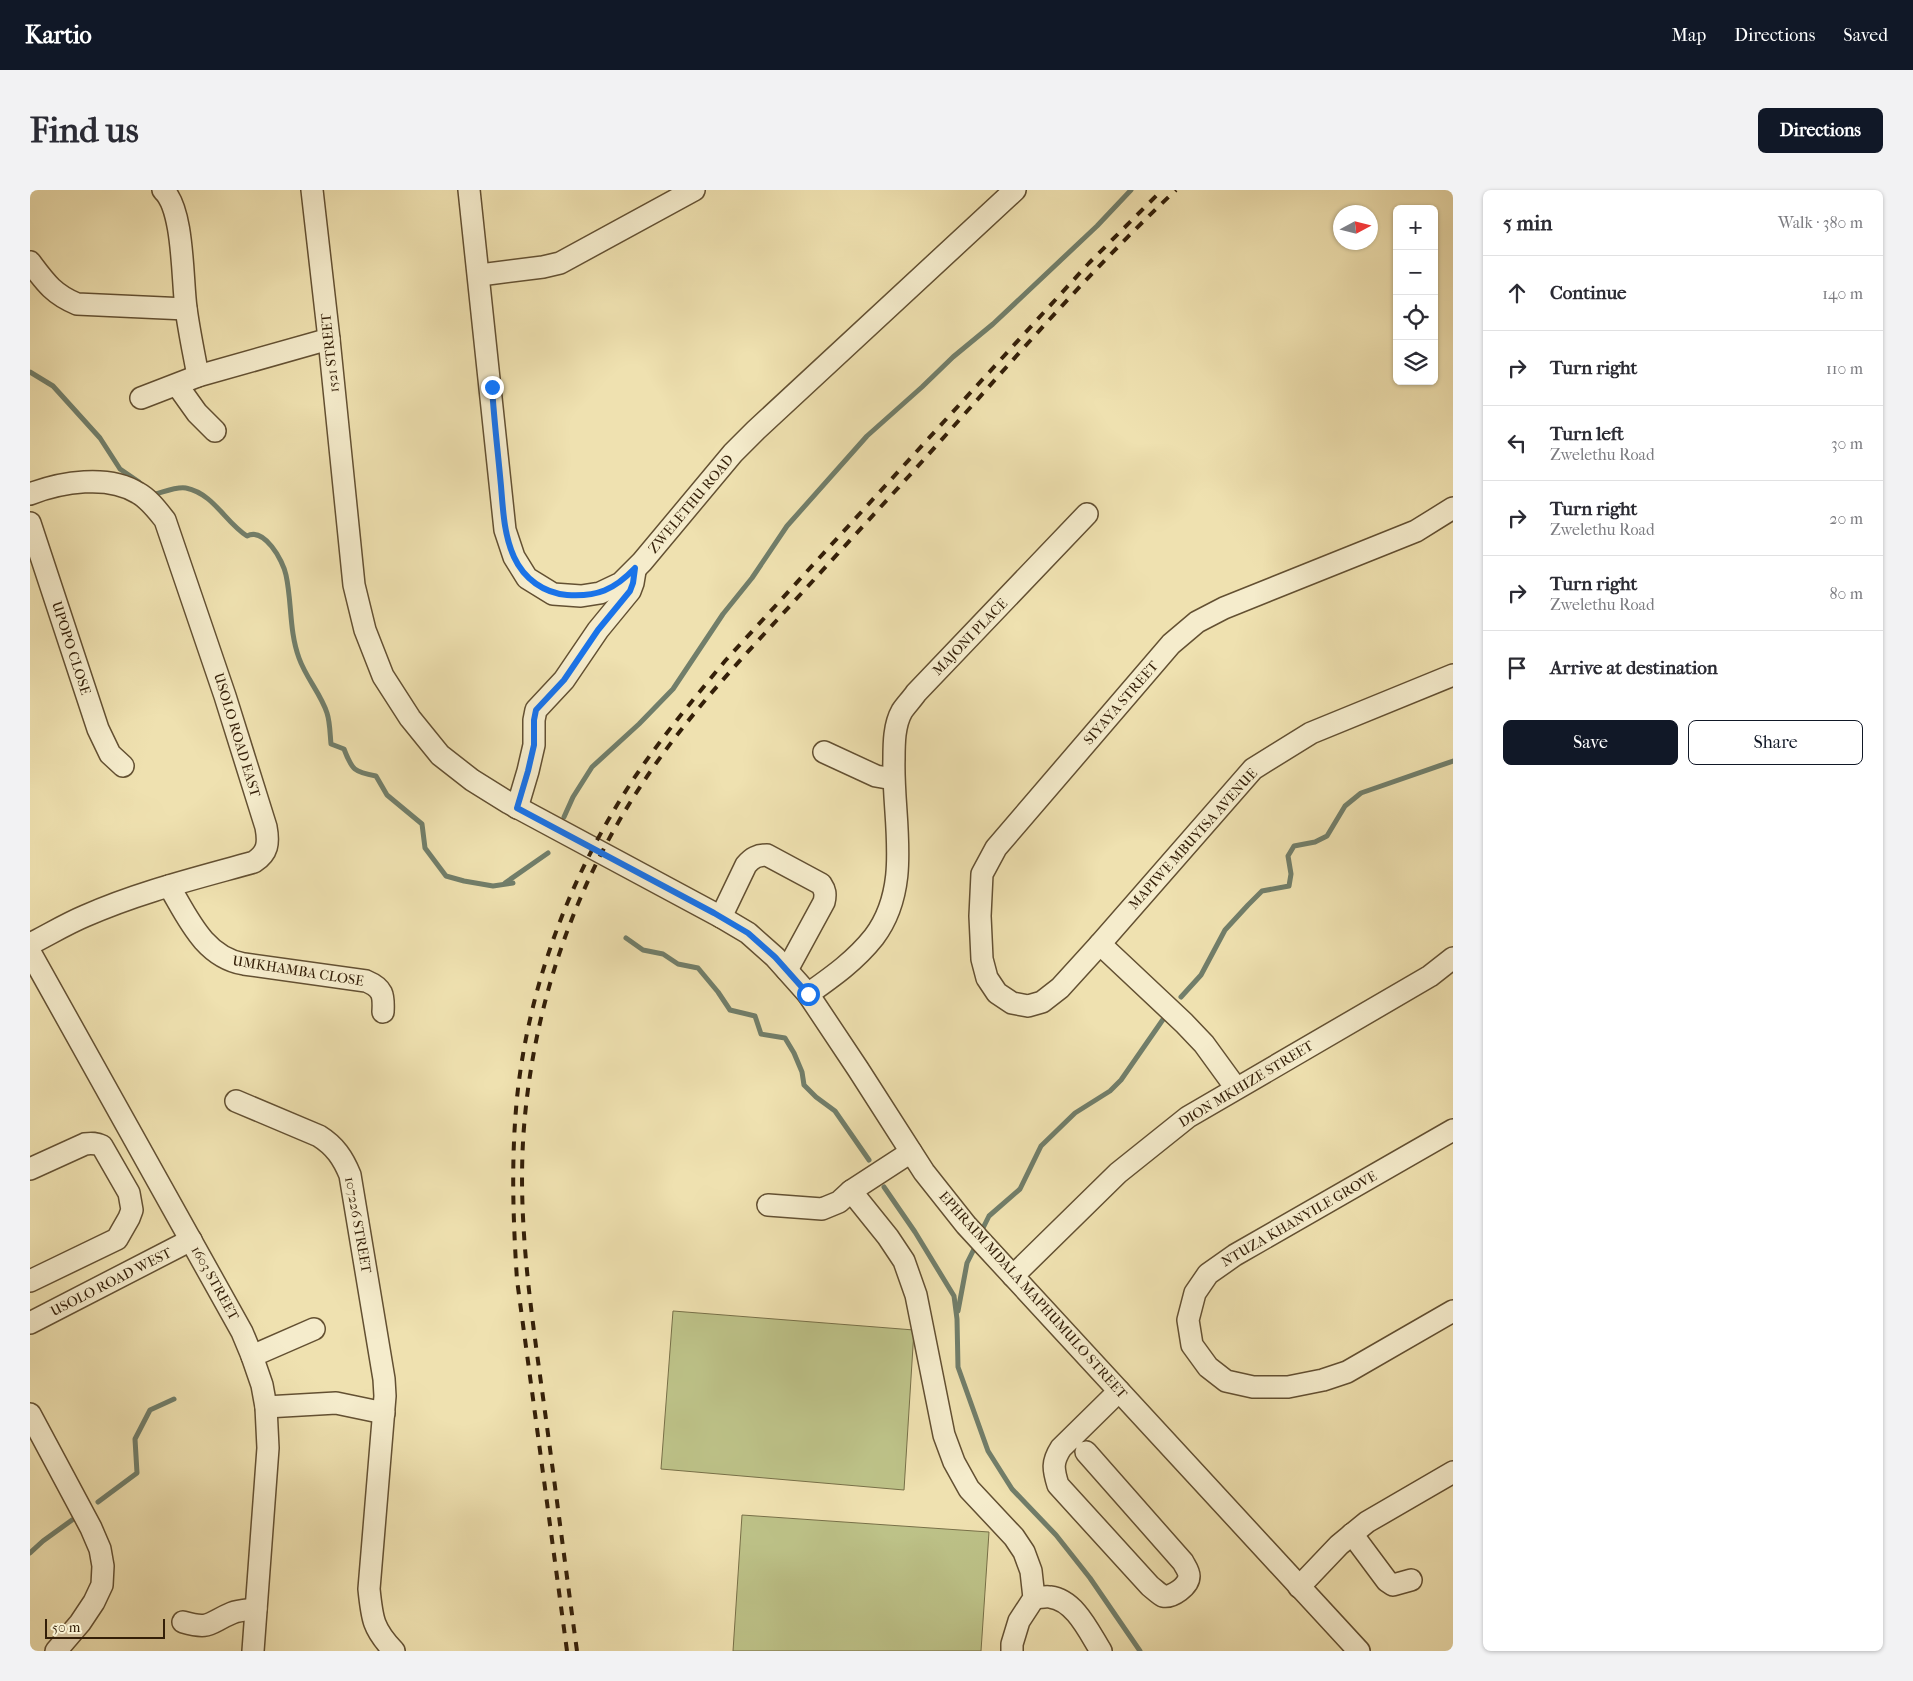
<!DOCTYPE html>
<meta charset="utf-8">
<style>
:root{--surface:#fff;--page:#f2f2f3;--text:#2b2b33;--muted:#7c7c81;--line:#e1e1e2;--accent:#111827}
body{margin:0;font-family:"IM FELL French Canon",serif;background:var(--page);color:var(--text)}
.controls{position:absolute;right:15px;top:15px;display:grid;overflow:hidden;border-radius:8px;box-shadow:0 1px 4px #0004}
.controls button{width:45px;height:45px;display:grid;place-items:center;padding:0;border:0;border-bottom:1px solid var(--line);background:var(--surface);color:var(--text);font:25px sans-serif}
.compass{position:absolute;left:1303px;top:15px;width:45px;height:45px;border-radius:50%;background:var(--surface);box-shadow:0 1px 4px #0004;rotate:83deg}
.scale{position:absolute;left:15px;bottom:12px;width:120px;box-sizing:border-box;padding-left:5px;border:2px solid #341f08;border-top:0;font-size:14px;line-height:18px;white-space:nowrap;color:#341f08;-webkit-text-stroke:4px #f5eccc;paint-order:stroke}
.stop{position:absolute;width:15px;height:15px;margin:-11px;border:4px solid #1a73e8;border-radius:50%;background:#fff}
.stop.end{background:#1a73e8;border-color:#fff;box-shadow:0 1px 5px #0008}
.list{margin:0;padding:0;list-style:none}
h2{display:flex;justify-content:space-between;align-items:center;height:65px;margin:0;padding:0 20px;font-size:21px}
h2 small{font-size:16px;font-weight:400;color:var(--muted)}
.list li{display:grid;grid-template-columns:32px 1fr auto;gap:15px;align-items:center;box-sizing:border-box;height:75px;padding:0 20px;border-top:1px solid var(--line)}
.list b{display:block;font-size:19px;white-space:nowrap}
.list p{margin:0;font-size:16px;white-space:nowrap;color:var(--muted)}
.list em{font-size:16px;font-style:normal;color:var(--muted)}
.actions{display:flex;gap:10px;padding:15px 20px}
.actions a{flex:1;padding:11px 0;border:1px solid var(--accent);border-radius:8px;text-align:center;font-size:18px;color:var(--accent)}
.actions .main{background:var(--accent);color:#fff}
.icon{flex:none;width:28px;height:28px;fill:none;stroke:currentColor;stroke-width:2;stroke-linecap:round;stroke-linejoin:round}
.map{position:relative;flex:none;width:1423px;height:1461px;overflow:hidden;border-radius:8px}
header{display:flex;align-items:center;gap:30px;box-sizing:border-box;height:70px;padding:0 25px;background:var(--accent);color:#fff}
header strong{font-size:24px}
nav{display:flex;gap:28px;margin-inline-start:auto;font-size:18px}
.intro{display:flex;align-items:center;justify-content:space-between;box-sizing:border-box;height:120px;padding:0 30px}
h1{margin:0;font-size:35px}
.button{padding:12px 22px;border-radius:8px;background:var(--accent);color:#fff;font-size:18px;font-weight:700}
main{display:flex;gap:30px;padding:0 30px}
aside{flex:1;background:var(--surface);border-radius:8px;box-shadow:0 1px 4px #0004}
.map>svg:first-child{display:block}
.green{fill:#bdc288;stroke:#787048}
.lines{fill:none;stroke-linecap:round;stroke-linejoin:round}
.stream{stroke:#717e6a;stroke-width:5}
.minor-casing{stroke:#635032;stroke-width:24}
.minor{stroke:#f5eccc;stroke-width:21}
.rail{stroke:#341f08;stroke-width:4;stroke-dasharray:9 9;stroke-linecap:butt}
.route{stroke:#1a73e8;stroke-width:6}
.labels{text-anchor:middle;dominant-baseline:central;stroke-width:4.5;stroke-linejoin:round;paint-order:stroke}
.street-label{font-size:14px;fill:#341f08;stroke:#f5eccc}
</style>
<header>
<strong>Kartio</strong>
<nav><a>Map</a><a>Directions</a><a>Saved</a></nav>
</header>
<div class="intro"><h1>Find us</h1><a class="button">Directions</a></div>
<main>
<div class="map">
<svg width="1423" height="1461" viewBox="0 0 1423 1461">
<rect width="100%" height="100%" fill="#efe1b0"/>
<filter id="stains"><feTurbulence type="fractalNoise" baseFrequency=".004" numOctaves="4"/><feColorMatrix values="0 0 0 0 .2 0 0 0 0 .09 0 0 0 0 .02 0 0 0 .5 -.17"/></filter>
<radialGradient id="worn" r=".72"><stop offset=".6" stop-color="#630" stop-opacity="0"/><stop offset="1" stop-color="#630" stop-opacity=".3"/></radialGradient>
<!-- green -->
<g class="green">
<path d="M643 1121 884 1140 874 1300 631 1279Z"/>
<path d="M712 1325 959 1342 951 1461H703Z"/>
</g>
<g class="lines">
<!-- stream -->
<g class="stream">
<path d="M0 182 23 196 70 248 90 279 109 292"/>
<path d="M122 302 125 304C133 302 148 296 156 298 184 304 195 332 217 346 234 337 253 370 256 385 262 412 259 441 269 468 276 488 291 504 297 523 300 532 300 544 301 554L314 559C322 580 324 582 346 586L357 605 392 634 395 658 416 686 434 691 463 696 483 693"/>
<path d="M534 627 543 607 562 577 609 534 643 499 693 424 722 388 757 336 837 246 892 197 923 167 963 134 1067 36 1101 0"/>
<path d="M475 693 518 663"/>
<path d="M596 748 613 760 633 764 648 774 668 778 688 802 700 820 725 826 731 844 755 848 764 863 772 882 774 895 786 907 805 921 839 970"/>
<path d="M1151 807 1171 785 1195 740 1218 715 1232 701 1259 696 1261 684 1258 666 1264 656 1285 652 1297 646 1315 616 1331 603 1423 571"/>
<path d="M854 997 885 1042 924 1106 927 1129 928 1177 958 1261 982 1299 1026 1345 1060 1388 1110 1461"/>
<path d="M951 1042 959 1026 990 999 1011 956 1045 923 1080 901 1091 890 1134 828"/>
<path d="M928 1121 937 1073 946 1055"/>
<path d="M68 1312 107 1283 105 1249 120 1220 144 1209"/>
<path d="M0 1363 13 1351 42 1330"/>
</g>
<!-- minor casing -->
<g class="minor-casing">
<g id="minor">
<path d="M133 0C154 19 152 89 156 118 159 141 164 164 168 186"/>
<path d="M282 0 299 149 324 395 335 440 353 486 380 528 410 565 442 590 479 613 691 727 718 743 745 767 778 804 828 879 894 982 936 1035 1329 1461"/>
<path d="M439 0 475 340 484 367 497 388 523 404 551 406 570 403 591 393 612 372 703 263 726 240 985 0"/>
<path d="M0 72C15 92 23 104 47 114L156 119"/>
<path d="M450 85 513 77 530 73 664 0"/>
<path d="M147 195 167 223 185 241"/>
<path d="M111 208 168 186 299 149"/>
<path d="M0 304C31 292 78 284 108 303 119 309 127 320 135 330L195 506 236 637C239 653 238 663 224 672 167 688 109 702 55 726 36 734 18 745 0 754"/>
<path d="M1423 318 1386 341 1194 418 1167 432 1141 454 966 658 952 684 950 726 952 769 957 788 967 803 982 813 998 816 1012 812 1030 798 1070 754 1223 579 1281 543 1423 485"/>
<path d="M0 333 68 539 80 564 93 576"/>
<path d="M794 562 846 586 863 589"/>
<path d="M487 618 498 581 504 555V530L506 520 534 490 568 440 600 401 603 393 605 381"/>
<path d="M139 696C158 728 174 767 214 774L336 791C353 798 354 805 353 822"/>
<path d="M691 727 716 675C722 668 727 665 737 665L791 694C795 700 796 704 794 712L757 780"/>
<path d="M1070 754 1154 833 1174 854 1206 898"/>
<path d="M0 762 212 1142 222 1166 232 1195 236 1217 238 1258 223 1461"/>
<path d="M778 804C802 787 825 771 844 747 883 695 862 629 864 569 864 554 864 535 872 521 876 515 882 509 886 503L1057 324"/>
<path d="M206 911 289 946C305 956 313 968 320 985L354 1189 355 1206 339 1399C342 1429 343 1439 364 1461"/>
<path d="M1423 940 1205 1065 1178 1084 1165 1103 1158 1130 1162 1155 1178 1177 1196 1191 1223 1197H1258L1293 1190 1317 1182 1423 1121"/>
<path d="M881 962 821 1001 858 1047 874 1071 886 1105 914 1245 924 1272 939 1299 984 1347 994 1362 1001 1381 1004 1408 989 1431 982 1454V1461"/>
<path d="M0 979 55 954C62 953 66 953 72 956L99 1003 102 1020 99 1028 87 1049 0 1091"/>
<path d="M738 1015 792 1019 809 1012 821 1001"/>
<path d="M983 1086 1088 983 1158 927 1400 786 1423 768"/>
<path d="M0 1133 161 1050"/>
<path d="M222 1166 284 1139"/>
<path d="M236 1217 306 1213 354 1223"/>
<path d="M0 1224 61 1338 70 1359 73 1376 72 1395 64 1412 50 1433 26 1461"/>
<path d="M1056 1262 1153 1372C1155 1376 1159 1381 1159 1386 1159 1396 1142 1408 1133 1406 1129 1404 1124 1399 1120 1396L1028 1295C1023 1279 1022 1272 1031 1258L1089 1201"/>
<path d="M1322 1344 1357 1391 1363 1395 1381 1390"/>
<path d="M1269 1397 1309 1355 1337 1332 1423 1282"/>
<path d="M1004 1408C1009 1408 1015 1406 1020 1407 1045 1410 1059 1442 1071 1461"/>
<path d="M153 1432C181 1440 178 1433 202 1423 209 1420 218 1420 226 1419"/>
</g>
</g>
<!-- minor -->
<use href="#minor" class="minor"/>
<!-- rail -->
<g class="rail">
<path d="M537 1461 487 1090C483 1029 481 969 487 908 499 791 544 675 611 578 637 541 666 506 695 471L1059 73 1132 0"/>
<path d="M547 1461C535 1374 524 1287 512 1200 500 1113 487 1025 494 937 504 812 546 691 616 588 654 531 701 480 747 430 791 382 835 334 879 286 966 190 1051 89 1146 0"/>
</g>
</g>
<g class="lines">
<!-- route -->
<path class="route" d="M462 197C464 230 468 263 471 296 473 320 474 345 484 367 494 389 514 403 537 405 567 407 584 400 605 378L603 393 600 401 568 440 534 490 506 520 504 530V555L498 581 487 618 684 723 718 743 745 767 778 804"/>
</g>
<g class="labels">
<!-- street labels -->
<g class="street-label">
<text transform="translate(300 163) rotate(-96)">1521 STREET</text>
<text transform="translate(661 314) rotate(-50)">ZWELETHU ROAD</text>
<text transform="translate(940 447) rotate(-46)">MAJONI PLACE</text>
<text transform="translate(41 458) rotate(72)">UPOPO CLOSE</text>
<text transform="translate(1091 513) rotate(-49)">SIYAYA STREET</text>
<text transform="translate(207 545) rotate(73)">USOLO ROAD EAST</text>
<text transform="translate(1163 649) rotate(-48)">MAPIWE MBUYISA AVENUE</text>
<text transform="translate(268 781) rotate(9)">UMKHAMBA CLOSE</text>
<text transform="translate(1216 894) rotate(-31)">DION MKHIZE STREET</text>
<text transform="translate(1269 1029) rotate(-30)">NTUZA KHANYILE GROVE</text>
<text transform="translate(328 1035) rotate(80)">107226 STREET</text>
<text transform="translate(81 1092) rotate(-27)">USOLO ROAD WEST</text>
<text transform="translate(185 1093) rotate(61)">1603 STREET</text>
<text transform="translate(1003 1105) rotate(48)">EPHRAIM MDALA MAPHUMULO STREET</text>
</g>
</g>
<rect width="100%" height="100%" filter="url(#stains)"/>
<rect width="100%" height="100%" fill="url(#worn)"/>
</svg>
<div class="controls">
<button>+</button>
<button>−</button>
<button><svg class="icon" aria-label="locate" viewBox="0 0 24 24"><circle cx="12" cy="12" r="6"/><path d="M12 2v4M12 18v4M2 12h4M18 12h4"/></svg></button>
<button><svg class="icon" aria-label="layers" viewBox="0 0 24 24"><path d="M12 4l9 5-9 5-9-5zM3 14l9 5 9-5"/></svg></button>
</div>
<svg class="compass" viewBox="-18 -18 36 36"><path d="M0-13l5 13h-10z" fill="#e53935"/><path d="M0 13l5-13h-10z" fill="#7c7c81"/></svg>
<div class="scale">50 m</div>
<div class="stop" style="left:778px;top:804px"></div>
<div class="stop end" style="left:462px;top:197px"></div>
</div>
<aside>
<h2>5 min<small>Walk · 380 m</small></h2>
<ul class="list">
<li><svg class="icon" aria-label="ahead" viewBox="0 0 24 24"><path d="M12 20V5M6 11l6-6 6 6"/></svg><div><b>Continue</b></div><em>140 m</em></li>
<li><svg class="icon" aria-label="right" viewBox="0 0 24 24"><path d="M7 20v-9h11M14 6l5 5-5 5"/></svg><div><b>Turn right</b></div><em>110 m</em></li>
<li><svg class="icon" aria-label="left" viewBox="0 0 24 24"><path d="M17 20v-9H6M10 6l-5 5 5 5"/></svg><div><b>Turn left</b><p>Zwelethu Road</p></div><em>30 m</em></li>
<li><svg class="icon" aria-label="right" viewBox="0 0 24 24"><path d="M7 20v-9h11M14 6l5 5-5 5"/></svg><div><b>Turn right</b><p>Zwelethu Road</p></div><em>20 m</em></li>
<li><svg class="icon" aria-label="right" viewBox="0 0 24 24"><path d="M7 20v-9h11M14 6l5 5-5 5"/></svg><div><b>Turn right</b><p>Zwelethu Road</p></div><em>80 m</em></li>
<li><svg class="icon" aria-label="arrive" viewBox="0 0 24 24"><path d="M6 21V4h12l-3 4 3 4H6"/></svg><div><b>Arrive at destination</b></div></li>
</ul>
<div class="actions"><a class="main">Save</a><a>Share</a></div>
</aside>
</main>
